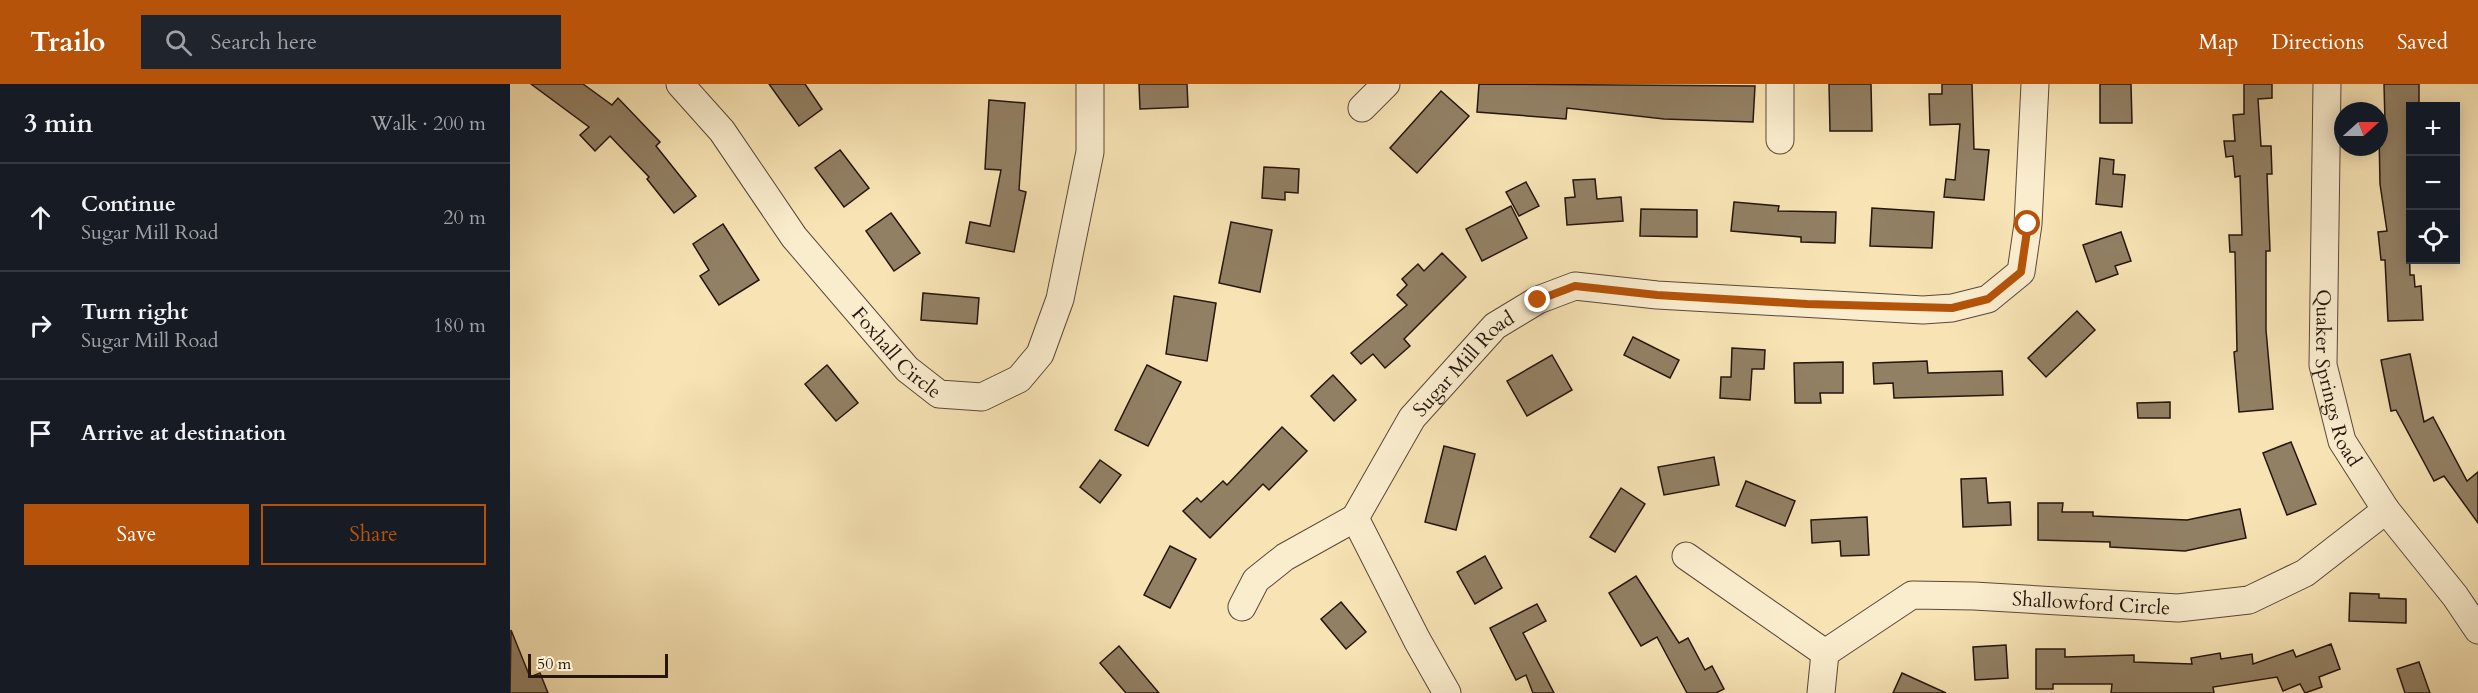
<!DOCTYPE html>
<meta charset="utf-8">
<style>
:root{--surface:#171b24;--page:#20242c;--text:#f1f3f6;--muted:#9ea1a6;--line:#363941;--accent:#b45309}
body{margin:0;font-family:Cardo,serif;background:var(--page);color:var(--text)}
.controls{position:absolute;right:18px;top:18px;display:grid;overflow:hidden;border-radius:0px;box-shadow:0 3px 15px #0003}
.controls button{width:54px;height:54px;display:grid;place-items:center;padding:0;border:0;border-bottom:2px solid var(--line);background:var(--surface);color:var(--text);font:30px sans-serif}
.compass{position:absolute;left:1824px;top:18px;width:54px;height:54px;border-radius:50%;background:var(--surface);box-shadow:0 3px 15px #0003;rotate:69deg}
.scale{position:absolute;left:18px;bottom:15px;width:140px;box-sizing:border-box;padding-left:6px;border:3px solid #25150d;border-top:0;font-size:16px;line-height:21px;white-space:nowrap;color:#25150d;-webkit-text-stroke:4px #faedce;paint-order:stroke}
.stop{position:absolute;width:18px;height:18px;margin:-14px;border:4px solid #b45309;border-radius:50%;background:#fff}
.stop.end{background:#b45309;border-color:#fff;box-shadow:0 2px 6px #0008}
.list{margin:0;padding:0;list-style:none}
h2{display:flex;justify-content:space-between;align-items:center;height:78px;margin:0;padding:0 24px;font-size:26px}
h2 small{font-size:20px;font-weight:400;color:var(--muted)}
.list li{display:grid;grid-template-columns:39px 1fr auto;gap:18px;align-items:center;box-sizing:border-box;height:108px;padding:0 24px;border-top:2px solid var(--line)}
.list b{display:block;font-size:22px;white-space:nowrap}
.list p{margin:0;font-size:20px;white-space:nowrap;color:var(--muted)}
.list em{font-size:20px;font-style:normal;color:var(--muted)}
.actions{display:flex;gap:12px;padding:18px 24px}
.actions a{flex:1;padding:14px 0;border:2px solid var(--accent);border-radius:0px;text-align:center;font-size:21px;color:var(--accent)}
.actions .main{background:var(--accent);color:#fff}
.icon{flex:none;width:33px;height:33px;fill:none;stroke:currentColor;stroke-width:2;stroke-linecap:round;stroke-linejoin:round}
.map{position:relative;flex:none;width:1968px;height:609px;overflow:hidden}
header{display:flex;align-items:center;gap:36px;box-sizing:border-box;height:84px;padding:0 30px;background:var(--accent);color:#fff}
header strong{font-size:28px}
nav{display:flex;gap:33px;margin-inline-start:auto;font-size:21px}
.search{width:420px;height:54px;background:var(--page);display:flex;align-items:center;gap:15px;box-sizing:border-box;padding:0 21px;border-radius:0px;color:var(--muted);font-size:22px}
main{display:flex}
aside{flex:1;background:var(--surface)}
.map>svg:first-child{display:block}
.building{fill:#928064;stroke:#25150d;stroke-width:1.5}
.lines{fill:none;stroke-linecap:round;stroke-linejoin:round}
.minor-casing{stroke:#5a4837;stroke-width:29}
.minor{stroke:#faedce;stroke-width:27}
.route{stroke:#b45309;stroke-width:8}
.labels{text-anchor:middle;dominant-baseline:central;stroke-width:6;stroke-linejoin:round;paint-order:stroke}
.street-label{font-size:20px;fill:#25150d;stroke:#faedce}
</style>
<header>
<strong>Trailo</strong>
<div class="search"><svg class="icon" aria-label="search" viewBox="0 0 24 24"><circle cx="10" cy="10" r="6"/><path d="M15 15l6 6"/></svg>Search here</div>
<nav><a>Map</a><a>Directions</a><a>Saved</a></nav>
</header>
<main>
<aside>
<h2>3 min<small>Walk · 200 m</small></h2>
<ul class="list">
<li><svg class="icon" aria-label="ahead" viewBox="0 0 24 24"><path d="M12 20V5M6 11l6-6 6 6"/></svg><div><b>Continue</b><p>Sugar Mill Road</p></div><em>20 m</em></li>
<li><svg class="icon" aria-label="right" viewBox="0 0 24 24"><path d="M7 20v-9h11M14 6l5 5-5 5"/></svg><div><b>Turn right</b><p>Sugar Mill Road</p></div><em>180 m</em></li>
<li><svg class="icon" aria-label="arrive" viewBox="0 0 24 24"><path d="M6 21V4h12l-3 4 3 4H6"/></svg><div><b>Arrive at destination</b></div></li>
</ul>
<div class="actions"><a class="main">Save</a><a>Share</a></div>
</aside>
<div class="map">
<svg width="1968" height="609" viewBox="0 0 1968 609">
<rect width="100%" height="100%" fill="#f7e3b4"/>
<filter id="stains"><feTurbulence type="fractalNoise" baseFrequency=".00333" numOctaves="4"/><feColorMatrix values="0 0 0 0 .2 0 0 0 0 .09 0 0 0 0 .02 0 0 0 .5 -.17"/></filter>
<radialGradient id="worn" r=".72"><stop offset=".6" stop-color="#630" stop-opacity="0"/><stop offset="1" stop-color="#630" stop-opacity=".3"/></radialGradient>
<!-- building -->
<g class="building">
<path d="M21 0H73L102 21 108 14 150 58 146 62 186 112 164 129 137 95 139 93 100 52 85 67 70 51 79 43Z"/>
<path d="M259 0H295L312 25 289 42Z"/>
<path d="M629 0H677L678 23 630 25Z"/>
<path d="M969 0 1245 2 1243 38 1154 35 1057 24 1056 35 967 28Z"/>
<path d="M1319 0H1361L1362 47H1320Z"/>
<path d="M1432 0H1462L1464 65 1479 66 1474 116 1434 113 1436 95 1445 96 1450 40 1420 41 1419 10H1432Z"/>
<path d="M1590 0H1621L1622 39H1590Z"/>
<path d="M1734 0H1762V14L1748 15 1751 62H1761L1762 90H1757L1760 167H1756V246L1763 325 1729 328 1724 268 1727 267 1725 168H1720L1719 151H1732L1730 92 1725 93 1723 72 1716 73 1714 57H1725L1723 31 1734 30Z"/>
<path d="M1874 0H1909V21H1899L1900 99H1898L1900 191H1904L1905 203 1911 202 1913 236 1878 237 1875 176H1871L1868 148 1877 147 1870 100 1869 48V38H1875Z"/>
<path d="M931 7 959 32 907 89 880 64Z"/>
<path d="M479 16 515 19 509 106 516 108 504 168 456 159 460 138 480 142 491 86 475 85Z"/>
<path d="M330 66 359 104 334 123 305 84Z"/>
<path d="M1590 74 1604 76 1603 90 1615 91 1612 123 1586 120Z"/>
<path d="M754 83 789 85 788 109 775 108V116L752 114Z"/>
<path d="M1085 95 1087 115 1111 113 1113 137 1057 141 1055 114 1065 113 1063 96Z"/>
<path d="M1016 98 1029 122 1009 132 996 108Z"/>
<path d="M1224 118 1269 122 1268 127 1326 128 1325 159 1291 158V153L1221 147Z"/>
<path d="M1001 122 1017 154 972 177 956 145Z"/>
<path d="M1362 124 1424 128 1422 164 1360 162Z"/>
<path d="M1131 125 1187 126V153L1130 152Z"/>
<path d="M381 129 410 169 384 187 356 147Z"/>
<path d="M721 138 762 146 750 208 709 199Z"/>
<path d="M213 140 249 196 209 221 190 192 199 186 183 160Z"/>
<path d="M1611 148 1621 177 1605 182 1608 190 1586 198 1573 161Z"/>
<path d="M932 169 956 193 894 255 900 262 875 284 863 270 851 280 841 269 897 221 887 211 897 201 892 195 908 180 914 187Z"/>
<path d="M413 209 469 214 467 240 411 236Z"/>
<path d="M664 212 706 219 697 277 656 270Z"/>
<path d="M1567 227 1585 246 1536 293 1518 274Z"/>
<path d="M1123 253 1169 276 1160 294 1114 271Z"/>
<path d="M1222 264 1255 266 1254 285H1242L1240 316 1210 314 1211 293H1221Z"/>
<path d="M1900 270 1914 338 1923 333 1957 397 1968 388V439L1934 392 1924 397 1886 326 1881 327 1871 276Z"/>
<path d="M1042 271 1062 306 1017 332 997 297Z"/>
<path d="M1417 277 1418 289 1492 287 1493 311 1384 314 1383 299 1364 300 1363 279Z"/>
<path d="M1333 278V309H1310L1311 319H1285L1284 279Z"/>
<path d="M317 281 348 319 326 337 295 300Z"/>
<path d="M637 281 671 298 638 362 605 346Z"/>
<path d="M823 291 846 316 824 337 801 312Z"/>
<path d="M1660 318V334H1628L1627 319Z"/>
<path d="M772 343 797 367 759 406 753 400 700 454 673 427 687 414 691 418 713 397 717 401Z"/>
<path d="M1781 358 1806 420 1777 431 1753 369Z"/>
<path d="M934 362 965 370 946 446 915 438Z"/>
<path d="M1204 373 1209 401 1154 411 1148 383Z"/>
<path d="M590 376 611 391 590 419 570 403Z"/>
<path d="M1476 394 1478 419 1500 418 1501 441 1453 443 1451 395Z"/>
<path d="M1236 397 1285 417 1275 442 1226 422Z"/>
<path d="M1111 404 1135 420 1105 468 1080 453Z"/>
<path d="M1528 419H1553L1552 428H1583V432L1677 436 1730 425 1736 454 1675 467 1600 463V458L1528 456Z"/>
<path d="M1357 433 1359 471 1331 472 1330 457 1302 459 1301 436Z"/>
<path d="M660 462 686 475 660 524 634 511Z"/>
<path d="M975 472 992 504 965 520 947 488Z"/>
<path d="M1126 492 1169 559 1178 554 1195 586 1202 582 1214 605 1206 609H1177L1147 553 1131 562 1099 509Z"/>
<path d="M1840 509 1869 510V514L1896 515V539L1839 537Z"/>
<path d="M831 518 856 548 836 565 811 535Z"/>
<path d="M1027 520 1036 537 1013 549 1044 609H1023L1016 591 1006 596 980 544Z"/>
<path d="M1 546 20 593 30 589 38 609H0Z"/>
<path d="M1821 560 1830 585 1809 593 1812 603 1795 609 1790 600 1773 607 1767 593 1703 603 1704 609H1601L1602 600H1543V605H1526V565H1555V573L1624 571V578L1682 580 1681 574 1710 569 1711 575 1742 570 1743 580 1783 566 1786 573Z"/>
<path d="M1496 561 1498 594 1465 596 1463 563Z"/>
<path d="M609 562 649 609H616L590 579Z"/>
<path d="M1909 578 1920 609H1895L1887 585Z"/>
<path d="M1392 589 1436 609H1383Z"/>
</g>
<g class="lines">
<!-- minor casing -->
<g class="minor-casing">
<g id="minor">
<path id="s1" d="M170 0 212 47 284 153 397 285 429 310 472 313 509 295 530 270 550 215 580 68V0"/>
<path d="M1270 0V56"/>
<path id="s2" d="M1817 0 1813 281 1832 357 1876 426 1945 512 1968 546"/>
<path d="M852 24 876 0"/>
<path d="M1176 472 1315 569"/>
<path d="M732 523 746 496 775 473 845 434"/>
<path id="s3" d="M1315 569 1402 511 1464 512 1668 524 1739 516 1795 489 1876 426"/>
<path id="s4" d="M937 609 907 556 845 434 902 334 985 242 1028 216 1065 202 1147 211 1413 226 1442 224 1478 215 1511 188 1518 140 1525 0"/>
<path d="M1311 609 1315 569"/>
</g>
</g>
<!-- minor -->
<use href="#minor" class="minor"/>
</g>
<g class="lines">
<!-- route -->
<path class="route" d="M1028 216 1065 202 1147 211 1297 220 1442 224 1478 215 1511 188 1518 140"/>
</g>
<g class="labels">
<!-- street labels -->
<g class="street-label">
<text stroke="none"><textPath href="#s1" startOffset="346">Foxhall Circle</textPath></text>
<text stroke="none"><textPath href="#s4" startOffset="388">Sugar Mill Road</textPath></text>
<text stroke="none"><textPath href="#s2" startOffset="296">Quaker Springs Road</textPath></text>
<text stroke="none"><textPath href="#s3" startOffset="284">Shallowford Circle</textPath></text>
</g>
</g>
<rect width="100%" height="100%" filter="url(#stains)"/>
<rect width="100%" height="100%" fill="url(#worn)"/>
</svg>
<div class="controls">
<button>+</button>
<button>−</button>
<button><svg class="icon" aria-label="locate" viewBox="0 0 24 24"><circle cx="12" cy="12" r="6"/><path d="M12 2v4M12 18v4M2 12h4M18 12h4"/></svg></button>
</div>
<svg class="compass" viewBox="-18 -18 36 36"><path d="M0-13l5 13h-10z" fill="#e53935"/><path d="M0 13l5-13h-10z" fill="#9ea1a6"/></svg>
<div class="scale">50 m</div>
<div class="stop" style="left:1518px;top:140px"></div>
<div class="stop end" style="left:1028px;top:216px"></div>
</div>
</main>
